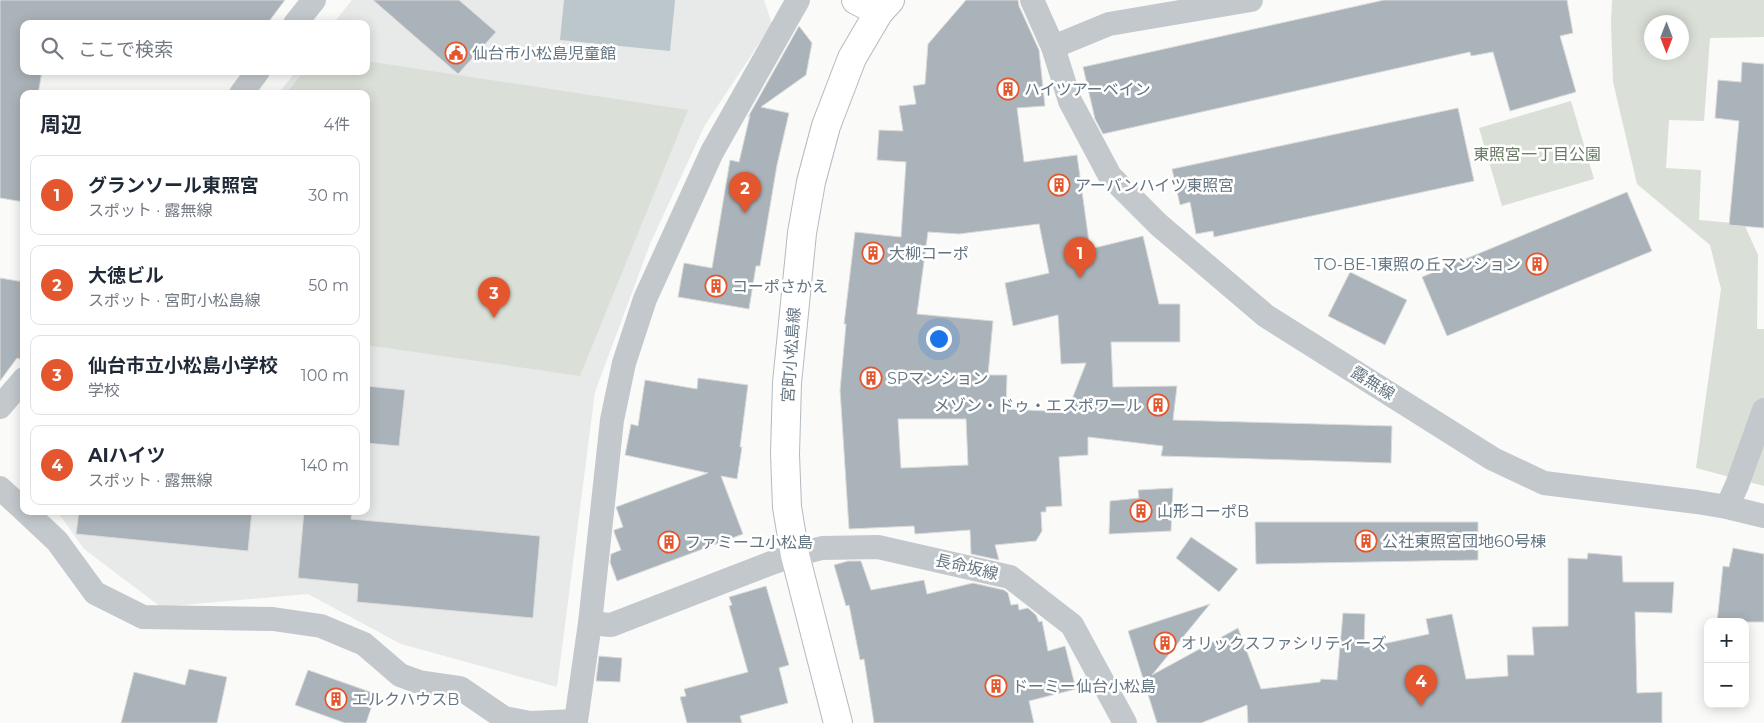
<!DOCTYPE html>
<html lang="ja">
<meta charset="utf-8">
<style>
:root{--surface:#fff;--page:#f2f2f3;--text:#1f2937;--muted:#747a83;--line:#e0e1e3;--accent:#e4572e}
body{margin:0;font-family:Montserrat,"Noto Sans JP",sans-serif;background:var(--page);color:var(--text)}
.controls{position:absolute;right:15px;bottom:15px;display:grid;overflow:hidden;border-radius:10px;box-shadow:0 2px 12px #0003}
.controls button{width:45px;height:45px;display:grid;place-items:center;padding:0;border:0;border-bottom:1px solid var(--line);background:var(--surface);color:var(--text);font:25px sans-serif}
.compass{position:absolute;left:1644px;top:15px;width:45px;height:45px;border-radius:50%;background:var(--surface);box-shadow:0 2px 12px #0003;rotate:180deg}
.you{position:absolute;left:938px;top:338px;width:18px;height:18px;margin:-12px;border:4px solid #fff;border-radius:50%;background:#1a73e8;box-shadow:0 0 0 8px #1a73e833}
.badge{display:grid;place-items:center;width:32px;height:32px;border-radius:50%;background:var(--accent);color:#fff;font-size:16px;font-weight:700}
.pin{position:absolute;translate:-50% -41px;filter:drop-shadow(0 1px 2px #0008)}
.pin::after{content:'';position:absolute;top:26px;width:18px;height:15px;background:inherit;clip-path:polygon(0 0,100% 0,50% 100%)}
.list{margin:0;padding:0;list-style:none}
h2{display:flex;justify-content:space-between;align-items:center;height:65px;margin:0;padding:0 20px;font-size:21px}
h2 small{font-size:16px;font-weight:400;color:var(--muted)}
.list li{display:grid;grid-template-columns:32px 1fr auto;gap:15px;align-items:center;box-sizing:border-box;height:80px;margin:0 10px 10px;padding:0 10px;border:1px solid var(--line);border-radius:10px}
.list b{display:block;font-size:19px;white-space:nowrap}
.list p{margin:0;font-size:16px;white-space:nowrap;color:var(--muted)}
.list em{font-size:16px;font-style:normal;color:var(--muted)}
.icon{flex:none;width:28px;height:28px;fill:none;stroke:currentColor;stroke-width:2;stroke-linecap:round;stroke-linejoin:round}
.map{position:relative;flex:none;width:1764px;height:723px;overflow:hidden}
.search{position:absolute;background:var(--surface);box-shadow:0 2px 12px #0003;left:20px;top:20px;width:350px;height:55px;display:flex;align-items:center;gap:12px;box-sizing:border-box;padding:0 18px;border-radius:10px;color:var(--muted);font-size:19px}
.panel{position:absolute;background:var(--surface);box-shadow:0 2px 12px #0003;left:20px;top:90px;width:350px;height:425px;border-radius:10px}
.map>svg:first-child{display:block}
.built{fill:#e8e9e9}
.green{fill:#dadfd7;fill-rule:evenodd}
.water{fill:#bbc7cb}
.building{fill:#aab3b9;stroke:#dcdcda;fill-rule:evenodd}
.lines{fill:none;stroke-linecap:round;stroke-linejoin:round}
.secondary-casing{stroke:#b3babf;stroke-width:30}
.street{stroke:#c3c8cc;stroke-width:24}
.secondary{stroke:#fff;stroke-width:28}
.labels{text-anchor:middle;dominant-baseline:central;stroke-width:5;stroke-linejoin:round;paint-order:stroke}
.poi-label{font-size:16px;fill:#657683;stroke:#fff;text-anchor:start}
.park-label{font-size:16px;fill:#687a64;stroke:#fff}
.street-label{font-size:16px;fill:#657683;stroke:#fff}
</style>
<div class="map">
<svg width="1764" height="723" viewBox="0 0 1764 723">
<rect width="100%" height="100%" fill="#fafaf8"/>
<!-- built -->
<path class="built" d="M352 0H764L772 24 705 125 650 244 595 392 557 687 401 644 308 594 161 607 84 549 57 511H366V94H278L296 71H366V24H333Z"/>
<!-- green -->
<g class="green">
<path d="M1612 0H1764V37L1710 38 1704 121 1669 120 1666 168 1701 170 1699 220 1744 224 1758 255 1757 329H1764V486L1696 468 1721 289 1710 245 1637 184 1613 82 1611 23ZM1652 22H1682V52H1652Z"/>
<path d="M366 61 688 110 580 376 366 345V94H286L304 71H366Z"/>
<path d="M1571 101 1594 179 1502 206 1479 128Z"/>
</g>
<!-- water -->
<path class="water" d="M564 0H675L670 51 560 40Z"/>
<!-- building -->
<g class="building">
<path d="M0 0H285L267 24H24V71H42L38 94H24V202L0 198Z"/>
<path d="M373 0H459L496 32 458 74Z"/>
<path d="M966 0H1018L1019 6 1039 50 1045 106 1017 108 1024 162 1077 155 1090 249 1143 236 1159 304H1180V342H1111L1113 387 1177 386 1173 420 1392 426 1391 463 1161 456 1163 446 1088 437V455L1059 457 1062 506 1046 507V512H1041L1042 531 1036 541 995 545 999 560 971 554 970 530 915 534 914 526 849 529 840 390 846 324H844L855 232 901 237 906 162 877 160 879 130 903 131 899 106 916 104 913 86 925 84 928 44ZM1039 224 1049 273 1005 283 1013 326 1058 315 1061 364 1086 363 1067 412 1006 409 1007 375H988L993 321 917 314 928 232 959 234ZM898 419H966L968 465 901 468Z"/>
<path d="M1384 0H1567L1573 33 1560 36 1576 92 1510 111 1493 52 1471 56 1470 52 1103 134 1095 119 1083 67Z"/>
<path d="M799 26 812 43 806 75 761 107 789 113 777 165 760 266H756L749 309 678 297 684 263 712 268 730 160 739 162 750 115 748 117Z"/>
<path d="M1742 62 1764 64V228L1729 225 1739 121 1715 118 1718 80 1741 82Z"/>
<path d="M1458 108 1474 181 1214 237 1213 231 1196 234 1190 202 1180 205 1172 169Z"/>
<path d="M1627 192 1652 251 1447 336 1422 277Z"/>
<path d="M1350 272 1407 300 1385 345 1328 316Z"/>
<path d="M0 278 24 282V360L17 358 0 381Z"/>
<path d="M698 378 748 385 740 447H742L737 479 721 476 743 534 617 581 610 562 611 554 621 550 614 532V530L623 527 616 507 708 473 625 455 631 424 638 426 645 380 697 389Z"/>
<path d="M366 386 405 390 399 446 366 443Z"/>
<path d="M1173 488 1171 531 1109 534 1110 501 1139 498 1138 490Z"/>
<path d="M79 511H252L248 551 76 534Z"/>
<path d="M304 511H352L351 519 540 536 533 618 357 602 358 584 298 578Z"/>
<path d="M1255 522H1478V560L1256 564Z"/>
<path d="M1191 537 1238 569 1219 592 1176 558Z"/>
<path d="M1733 548 1764 554V622H1717L1723 566 1729 567Z"/>
<path d="M1588 553 1622 556 1623 582H1674L1672 613 1635 612 1637 693 1662 692V723H1248L1247 705 1201 723H1157L1128 631 1210 604 1152 675 1238 628 1261 689 1320 682 1321 679 1337 680 1343 613 1365 614 1364 648 1429 634 1426 619 1452 614 1466 679 1508 676 1507 655H1534L1532 627 1568 626V558L1587 559Z"/>
<path d="M848 561H861L871 590 924 580 927 594 973 583 1004 590 1008 593 1011 605 1018 604 1019 610 1028 608 1036 615 1039 622 1042 621 1048 651 1065 646 1076 689 1029 701 1034 723H874L864 659 860 660 849 605 846 606 834 565Z"/>
<path d="M766 586 789 665 779 668 788 703 740 716 742 723H687L680 697 686 696 684 689 748 672 729 606 732 605 729 597Z"/>
<path d="M599 656 622 658 620 682 596 681Z"/>
<path d="M189 669 227 677 217 723H121L134 672 185 685Z"/>
<path d="M308 670 376 694 366 723H345L295 705Z"/>
</g>
<g class="lines">
<!-- secondary casing -->
<g class="secondary-casing">
<g id="secondary">
<path d="M856 0 879 12"/>
<path d="M838 723 795 555 787 507 785 454 787 383 802 233 811 182 826 126 852 58 879 12 890 0"/>
</g>
</g>
<!-- street -->
<g class="street">
<path d="M1032 0 1053 47 1070 101 1110 176 1159 225 1266 316 1493 459 1544 483 1697 502 1727 507 1764 516"/>
<path d="M295 24 314 0"/>
<path d="M1053 47 1109 24 1251 0"/>
<path d="M241 94 258 71"/>
<path d="M0 407 24 379"/>
<path d="M0 488 24 510"/>
<path d="M1727 507 1737 485 1764 410"/>
<path d="M25 511 57 541 95 593 143 617 273 619 321 626 364 644 400 675 419 682 460 688 504 718 530 723 576 721V723"/>
<path d="M590 623 611 625 774 562 795 555 822 548 878 547 1010 577 1072 625 1125 723"/>
<path d="M576 721 590 623 612 420 624 363 645 299 712 152 798 0"/>
</g>
<!-- secondary -->
<use href="#secondary" class="secondary"/>
</g>
<!-- icons -->
<defs>
<g id="civic-ring" transform="scale(1.125)"><circle r="9.5" fill="#fff" stroke="#e4572e" stroke-width="1.5"/><path d="M-.6-6.5H3V-4.5H.6V-3L4-1V1h2V6H-6V1h2V-1L-.6-3ZM-1.2 2.5V6h2.4V2.5Z" fill="#e4572e"/></g>
<g id="building-ring" transform="scale(1.125)"><circle r="9.5" fill="#fff" stroke="#e4572e" stroke-width="1.5"/><path d="M-4-6H4V6H1V3H-1V6H-4ZM-2.5-4.3h1.7v1.8h-1.7ZM.8-4.3h1.7v1.8H.8ZM-2.5-1h1.7V.8h-1.7ZM.8-1h1.7V.8H.8Z" fill="#e4572e"/></g>
</defs>
<g fill-rule="evenodd">
<use href="#civic-ring" x="456" y="53"/>
<use href="#building-ring" x="1008" y="89"/>
<use href="#building-ring" x="1059" y="185"/>
<use href="#building-ring" x="873" y="253"/>
<use href="#building-ring" x="1537" y="264"/>
<use href="#building-ring" x="716" y="286"/>
<use href="#building-ring" x="871" y="378"/>
<use href="#building-ring" x="1158" y="405"/>
<use href="#building-ring" x="1141" y="511"/>
<use href="#building-ring" x="1366" y="541"/>
<use href="#building-ring" x="669" y="542"/>
<use href="#building-ring" x="1165" y="643"/>
<use href="#building-ring" x="996" y="686"/>
<use href="#building-ring" x="336" y="699"/>
</g>
<g class="labels">
<!-- poi labels -->
<g class="poi-label">
<text x="472" y="53">仙台市小松島児童館</text>
<text x="1024" y="89">ハイツアーベイン</text>
<text x="1075" y="185">アーバンハイツ東照宮</text>
<text x="889" y="253">大柳コーポ</text>
<text x="1521" y="264" text-anchor="end">TO-BE-1東照の丘マンション</text>
<text x="732" y="286">コーポさかえ</text>
<text x="887" y="378">SPマンション</text>
<text x="1142" y="405" text-anchor="end">メゾン・ドゥ・エスポワール</text>
<text x="1157" y="511">山形コーポB</text>
<text x="1382" y="541">公社東照宮団地60号棟</text>
<text x="685" y="542">ファミーユ小松島</text>
<text x="1181" y="643">オリックスファシリティーズ</text>
<text x="1012" y="686">ドーミー仙台小松島</text>
<text x="352" y="699">エルクハウスB</text>
</g>
<!-- park labels -->
<g class="park-label">
<text x="1537" y="154">東照宮一丁目公園</text>
</g>
<!-- street labels -->
<g class="street-label">
<text transform="translate(791 355) rotate(-86)">宮町小松島線</text>
<text transform="translate(1373 383) rotate(32)">露無線</text>
<text transform="translate(967 567) rotate(13)">長命坂線</text>
</g>
</g>
</svg>
<div class="controls">
<button>+</button>
<button>−</button>
</div>
<svg class="compass" viewBox="-18 -18 36 36"><path d="M0-13l5 13h-10z" fill="#e53935"/><path d="M0 13l5-13h-10z" fill="#747a83"/></svg>
<div class="you"></div>
<div class="pin badge" style="left:1080px;top:278px">1</div>
<div class="pin badge" style="left:745px;top:213px">2</div>
<div class="pin badge" style="left:494px;top:318px">3</div>
<div class="pin badge" style="left:1421px;top:706px">4</div>
<div class="search"><svg class="icon" aria-label="search" viewBox="0 0 24 24"><circle cx="10" cy="10" r="6"/><path d="M15 15l6 6"/></svg>ここで検索</div>
<section class="panel">
<h2>周辺<small>4件</small></h2>
<ul class="list">
<li><span class="badge">1</span><div><b>グランソール東照宮</b><p>スポット · 露無線</p></div><em>30 m</em></li>
<li><span class="badge">2</span><div><b>大徳ビル</b><p>スポット · 宮町小松島線</p></div><em>50 m</em></li>
<li><span class="badge">3</span><div><b>仙台市立小松島小学校</b><p>学校</p></div><em>100 m</em></li>
<li><span class="badge">4</span><div><b>AIハイツ</b><p>スポット · 露無線</p></div><em>140 m</em></li>
</ul>
</section>
</div>
